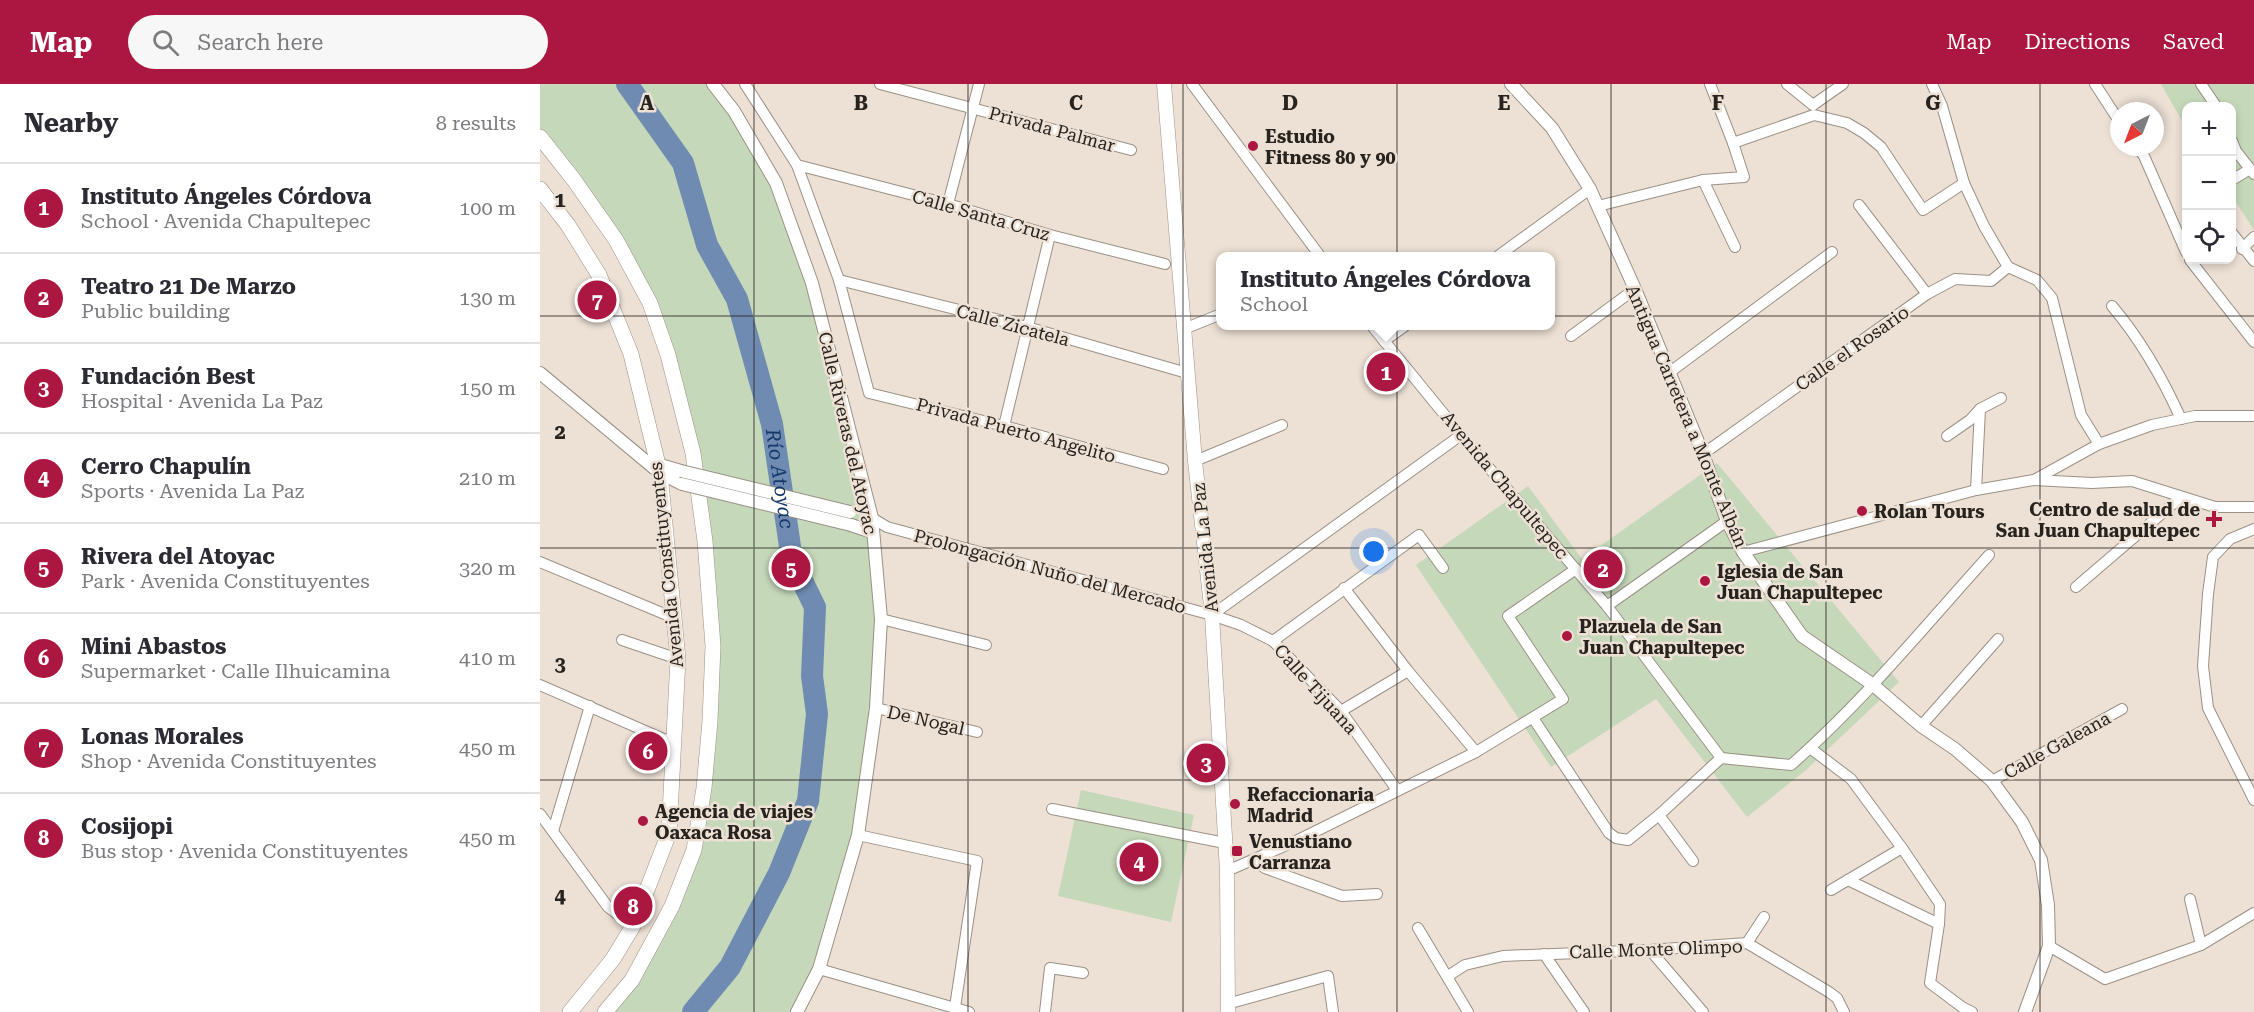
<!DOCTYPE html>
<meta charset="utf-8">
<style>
:root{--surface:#fff;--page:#f7f7f7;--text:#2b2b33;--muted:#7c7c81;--line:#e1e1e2;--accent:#ac1741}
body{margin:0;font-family:"Roboto Serif",serif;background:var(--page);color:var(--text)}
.controls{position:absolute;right:18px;top:18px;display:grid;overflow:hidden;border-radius:12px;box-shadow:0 3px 9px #0003}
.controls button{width:54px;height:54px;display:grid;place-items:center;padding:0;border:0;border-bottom:2px solid var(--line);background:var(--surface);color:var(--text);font:30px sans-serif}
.compass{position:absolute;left:1570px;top:18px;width:54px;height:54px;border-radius:50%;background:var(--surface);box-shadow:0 3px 9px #0003;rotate:222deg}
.you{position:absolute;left:834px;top:468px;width:21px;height:21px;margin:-15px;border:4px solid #fff;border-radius:50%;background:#1a73e8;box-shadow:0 0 0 9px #1a73e833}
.badge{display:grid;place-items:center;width:39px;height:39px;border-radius:50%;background:var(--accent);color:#fff;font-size:20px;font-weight:700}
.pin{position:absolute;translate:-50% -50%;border:3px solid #fff;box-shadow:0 2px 6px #0006}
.popup{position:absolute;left:676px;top:168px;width:339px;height:78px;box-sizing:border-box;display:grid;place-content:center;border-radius:12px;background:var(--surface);filter:drop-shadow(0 2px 4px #0005);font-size:20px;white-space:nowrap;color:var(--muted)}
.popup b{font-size:22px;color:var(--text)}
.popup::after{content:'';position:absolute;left:50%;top:100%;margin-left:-12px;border:12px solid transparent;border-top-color:var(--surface)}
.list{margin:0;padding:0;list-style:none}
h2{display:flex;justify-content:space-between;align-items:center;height:78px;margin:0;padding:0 24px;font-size:26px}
h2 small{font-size:20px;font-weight:400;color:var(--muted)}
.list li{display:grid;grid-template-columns:39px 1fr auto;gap:18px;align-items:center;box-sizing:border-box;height:90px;padding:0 24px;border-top:2px solid var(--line)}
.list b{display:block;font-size:22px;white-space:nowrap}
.list p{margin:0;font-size:20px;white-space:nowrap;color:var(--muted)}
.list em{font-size:20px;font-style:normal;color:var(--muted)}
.icon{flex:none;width:33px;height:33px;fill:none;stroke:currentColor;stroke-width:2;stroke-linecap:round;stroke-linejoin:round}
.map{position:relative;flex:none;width:1714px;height:928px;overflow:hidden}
header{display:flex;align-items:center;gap:36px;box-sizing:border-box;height:84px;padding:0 30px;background:var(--accent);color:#fff}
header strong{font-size:28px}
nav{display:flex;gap:33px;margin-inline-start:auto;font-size:21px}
.search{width:420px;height:54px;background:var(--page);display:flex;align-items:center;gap:15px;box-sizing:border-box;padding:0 21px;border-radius:33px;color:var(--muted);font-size:22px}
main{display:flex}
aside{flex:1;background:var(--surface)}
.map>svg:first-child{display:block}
.green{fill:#c5d8b9}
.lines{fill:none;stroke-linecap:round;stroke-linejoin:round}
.river{stroke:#708bb2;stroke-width:22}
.minor-casing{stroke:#9b9085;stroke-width:12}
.tertiary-casing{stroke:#9b9085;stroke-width:14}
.secondary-casing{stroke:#9b9085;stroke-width:15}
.primary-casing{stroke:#9b9085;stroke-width:16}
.minor{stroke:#fff;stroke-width:10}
.tertiary{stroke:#fff;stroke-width:12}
.secondary{stroke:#fff;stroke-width:14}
.primary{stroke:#fff;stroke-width:15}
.tertiary-bridge-casing{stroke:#9b9085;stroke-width:14;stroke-linecap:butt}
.tertiary-bridge{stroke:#fff;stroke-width:12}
.grid{fill:none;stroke:#27231f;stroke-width:1.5;stroke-opacity:0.55}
.poi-dot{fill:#ac1741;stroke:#ede1d5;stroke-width:2}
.labels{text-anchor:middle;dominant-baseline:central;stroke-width:5;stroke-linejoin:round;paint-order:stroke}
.street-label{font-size:18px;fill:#27231f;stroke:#ede1d5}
.poi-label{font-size:18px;font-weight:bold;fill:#27231f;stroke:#ede1d5;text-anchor:start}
.water-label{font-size:20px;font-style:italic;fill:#14396b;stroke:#ede1d5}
.grid-label{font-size:20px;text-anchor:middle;font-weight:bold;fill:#27231f;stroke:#ede1d5;stroke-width:5;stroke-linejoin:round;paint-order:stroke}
</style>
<header>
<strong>Map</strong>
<div class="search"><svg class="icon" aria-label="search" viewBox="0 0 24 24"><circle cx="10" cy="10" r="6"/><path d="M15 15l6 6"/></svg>Search here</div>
<nav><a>Map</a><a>Directions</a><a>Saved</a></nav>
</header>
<main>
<aside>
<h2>Nearby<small>8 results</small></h2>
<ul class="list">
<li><span class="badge">1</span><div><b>Instituto Ángeles Córdova</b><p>School · Avenida Chapultepec</p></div><em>100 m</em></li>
<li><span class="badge">2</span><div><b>Teatro 21 De Marzo</b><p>Public building</p></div><em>130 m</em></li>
<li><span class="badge">3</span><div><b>Fundación Best</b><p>Hospital · Avenida La Paz</p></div><em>150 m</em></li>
<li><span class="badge">4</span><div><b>Cerro Chapulín</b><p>Sports · Avenida La Paz</p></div><em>210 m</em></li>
<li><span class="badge">5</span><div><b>Rivera del Atoyac</b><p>Park · Avenida Constituyentes</p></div><em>320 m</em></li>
<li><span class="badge">6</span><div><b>Mini Abastos</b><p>Supermarket · Calle Ilhuicamina</p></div><em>410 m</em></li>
<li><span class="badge">7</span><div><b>Lonas Morales</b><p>Shop · Avenida Constituyentes</p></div><em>450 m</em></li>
<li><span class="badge">8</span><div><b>Cosijopi</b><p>Bus stop · Avenida Constituyentes</p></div><em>450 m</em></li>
</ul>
</aside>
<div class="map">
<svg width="1714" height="928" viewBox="0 0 1714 928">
<rect width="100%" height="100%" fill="#ede1d5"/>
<!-- green -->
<g class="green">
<path d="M0 0H173L236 99 272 199 332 434 341 535 318 751 279 885 254 928H65L92 896 154 766 173 562 153 369 110 220 0 53Z"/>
<path d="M1621 0H1714V146L1692 112V22H1646V44Z"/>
<path d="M1177 379 1359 598 1266 686 1207 733 1116 615 1011 683 876 481 988 402 1042 475Z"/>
<path d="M541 706 654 731 631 838 518 812Z"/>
</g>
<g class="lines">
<!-- river -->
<path class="river" id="s1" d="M87 0 143 79 167 161 197 215 232 340 252 476 275 523 272 592 277 630 268 717 239 789 190 883 153 928"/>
<!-- minor casing -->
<g class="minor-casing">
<g id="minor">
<path d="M205 0 257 81 299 196 329 309 464 342 623 385"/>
<path d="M340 0 591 66"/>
<path d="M652 0 780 172"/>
<path d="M1247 0 1273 21"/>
<path d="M1392 0 1402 22 1424 99 1444 142 1468 183 1497 196 1512 214 1541 331 1559 360"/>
<path d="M1555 0 1579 37"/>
<path d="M1661 0 1676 22"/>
<path d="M1273 21 1303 0"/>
<path d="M1692 57 1696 67 1714 90"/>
<path d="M1193 59 1274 31 1307 39 1324 49 1341 63 1383 126 1424 99"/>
<path d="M1597 63 1604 72 1646 168"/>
<path d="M257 81 408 120 510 151 625 180"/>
<path d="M1163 96 1195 163"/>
<path d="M1692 96 1710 85"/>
<path d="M408 120 439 0"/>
<path d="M1319 121 1387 210"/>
<path d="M1058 122 1163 96 1204 93 1193 59 1170 0"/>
<path d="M1692 149 1714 177"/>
<path d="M1702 165 1714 153"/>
<path d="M958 172 1050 105"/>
<path d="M1650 176 1714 258"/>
<path d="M299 196 487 243 647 289"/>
<path d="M1572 222C1600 255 1623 295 1641 335"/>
<path d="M832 242 921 351 1067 522 1181 674 1251 681C1323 618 1385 542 1449 471"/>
<path d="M644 245 681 230"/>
<path d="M1031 252 1095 205"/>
<path d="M844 257 865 242"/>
<path d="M1130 288 1292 168"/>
<path d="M464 342 510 151"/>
<path d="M1407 352 1430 336 1440 325"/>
<path d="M1163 370 1387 210 1415 195 1451 197 1468 183"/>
<path d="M655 377 742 341"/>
<path d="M1494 396 1552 399 1592 397 1675 423H1714"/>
<path d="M1436 406 1440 325 1461 314"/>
<path d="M332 434 347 443 672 531 701 541 733 557 801 627 857 706"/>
<path d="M1714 445 1690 455 1673 473 1668 510 1663 582 1668 624 1714 716"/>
<path d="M1203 468 1436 406 1494 396 1559 360 1612 341 1655 332H1714"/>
<path d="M0 478 134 534"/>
<path d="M1536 503 1641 413"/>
<path d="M804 504 868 587 936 668"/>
<path d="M1067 522 1187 437"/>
<path d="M672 531 921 351"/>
<path d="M341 535 446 561"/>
<path d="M82 556 138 575"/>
<path d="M733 557 879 451 903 484"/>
<path d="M0 601 135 660"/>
<path d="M336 624 437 648"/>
<path d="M801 627 868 587"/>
<path d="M993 634 1069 749 1076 754 1088 756 1119 731 1181 674"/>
<path d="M1381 642 1458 555"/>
<path d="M1270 664 1311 695 1362 764 1400 820 1399 840 1390 899 1422 923 1432 928"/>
<path d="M1452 697 1582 625"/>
<path d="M512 725 685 759"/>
<path d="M0 730 68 823 93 842"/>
<path d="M1119 731 1153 777"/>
<path d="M13 747 50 622"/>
<path d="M318 751 437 777 415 923"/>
<path d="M715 776 725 784 802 812 837 810"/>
<path d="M687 787 758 756 936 668 1023 615 968 532 1036 485"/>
<path d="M1308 796 1399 840"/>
<path d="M1291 806 1362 764"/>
<path d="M1650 815 1661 861"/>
<path d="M878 844 928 928"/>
<path d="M1207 859 1224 833"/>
<path d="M1509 862 1565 895 1661 861 1714 829"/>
<path d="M1110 866 1163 928"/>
<path d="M1004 870 1044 928"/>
<path d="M279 885 429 928"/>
<path d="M908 892 925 881 963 872 1110 866 1207 859 1289 908 1297 914 1304 928"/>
<path d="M687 920 788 892 793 928"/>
<path d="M505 928 510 884 543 889"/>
</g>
</g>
<!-- tertiary casing -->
<g class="tertiary-casing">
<g id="tertiary">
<path d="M173 0 194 27 236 99 272 199 332 434 341 535 336 624 318 751 279 885 257 928"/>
<path d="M971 0 1012 44 1050 105 1095 205 1163 370 1187 437 1203 468 1262 552 1332 600 1381 642 1415 665 1452 697 1482 738 1501 776 1508 821 1509 862 1485 928"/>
<path d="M0 289 120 389 142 400"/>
<path d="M110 378 141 387"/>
<path d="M311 441 332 448"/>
</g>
</g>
<!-- secondary casing -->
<g class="secondary-casing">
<path id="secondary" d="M624 0 655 377 672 531 687 787 688 928"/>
</g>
<!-- primary casing -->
<g class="primary-casing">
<g id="primary">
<path d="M0 53 34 96 76 156 110 219 128 271 153 369 165 457 173 562 170 637 164 704 154 766 132 822 92 896 65 928"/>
<path d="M0 105 28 141 59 191 91 270 120 389 138 575 129 749 93 842 73 875 30 928"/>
</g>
</g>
<!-- minor -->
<use href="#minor" class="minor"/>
<!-- tertiary -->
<use href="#tertiary" class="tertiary"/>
<!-- secondary -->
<use href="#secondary" class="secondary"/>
<!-- primary -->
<use href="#primary" class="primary"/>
<!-- tertiary-bridge casing -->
<g class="tertiary-bridge-casing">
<g id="tertiary-bridge">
<path d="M141 387 310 428"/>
<path d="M142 400 311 441"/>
</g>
</g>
<!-- tertiary-bridge -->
<use href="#tertiary-bridge" class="tertiary-bridge"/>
</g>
<!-- grid -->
<path class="grid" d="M214 0V928M428 0V928M643 0V928M857 0V928M1071 0V928M1286 0V928M1500 0V928M0 232H1714M0 464H1714M0 696H1714"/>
<!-- markers -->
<g class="poi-dot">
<circle cx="713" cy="62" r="6"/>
<circle cx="1322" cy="427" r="6"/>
<path d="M1671 426h6v6h6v6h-6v6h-6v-6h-6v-6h6z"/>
<circle cx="1165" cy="497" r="6"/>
<circle cx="1027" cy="552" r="6"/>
<circle cx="695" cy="720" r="6"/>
<circle cx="103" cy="737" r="6"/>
<rect x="691" y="761" width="12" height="12" rx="3"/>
</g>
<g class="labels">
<!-- street labels -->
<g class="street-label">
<text transform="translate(512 45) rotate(15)">Privada Palmar</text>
<text transform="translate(441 131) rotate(16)">Calle Santa Cruz</text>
<text transform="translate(473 241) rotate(15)">Calle Zicatela</text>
<text transform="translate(1312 264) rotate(-35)">Calle el Rosario</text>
<text transform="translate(1147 332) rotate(67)">Antigua Carretera a Monte Albán</text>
<text transform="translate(476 346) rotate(15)">Privada Puerto Angelito</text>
<text transform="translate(308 349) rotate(77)">Calle Riveras del Atoyac</text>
<text transform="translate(965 401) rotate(50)">Avenida Chapultepec</text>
<text transform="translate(665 464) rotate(-96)">Avenida La Paz</text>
<text transform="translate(126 481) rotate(-96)">Avenida Constituyentes</text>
<text transform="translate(510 487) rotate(15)">Prolongación Nuño del Mercado</text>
<text transform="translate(776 605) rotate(48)">Calle Tijuana</text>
<text transform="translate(386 636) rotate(13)">De Nogal</text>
<text transform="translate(1517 661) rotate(-29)">Calle Galeana</text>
<text transform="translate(1116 865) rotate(-2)">Calle Monte Olimpo</text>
</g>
<!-- poi labels -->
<g class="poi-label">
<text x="725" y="52">Estudio<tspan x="725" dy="21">Fitness 80 y 90</tspan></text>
<text x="1660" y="425" text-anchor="end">Centro de salud de<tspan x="1660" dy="21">San Juan Chapultepec</tspan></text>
<text x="1334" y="427">Rolan Tours</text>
<text x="1177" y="487">Iglesia de San<tspan x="1177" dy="21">Juan Chapultepec</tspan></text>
<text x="1039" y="542">Plazuela de San<tspan x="1039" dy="21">Juan Chapultepec</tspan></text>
<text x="707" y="710">Refaccionaria<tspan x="707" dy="21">Madrid</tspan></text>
<text x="115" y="727">Agencia de viajes<tspan x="115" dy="21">Oaxaca Rosa</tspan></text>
<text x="709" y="757">Venustiano<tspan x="709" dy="21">Carranza</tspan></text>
</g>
<!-- water labels -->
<g class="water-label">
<text stroke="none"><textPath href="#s1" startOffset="429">Río Atoyac</textPath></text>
</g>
</g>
<g class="grid-label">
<text x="107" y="26">A</text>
<text x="321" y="26">B</text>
<text x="536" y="26">C</text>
<text x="750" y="26">D</text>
<text x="964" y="26">E</text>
<text x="1178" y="26">F</text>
<text x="1393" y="26">G</text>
<text x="20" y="123">1</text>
<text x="20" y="355">2</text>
<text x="20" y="587">3</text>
<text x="20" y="819">4</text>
</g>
</svg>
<div class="controls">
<button>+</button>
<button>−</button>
<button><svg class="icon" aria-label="locate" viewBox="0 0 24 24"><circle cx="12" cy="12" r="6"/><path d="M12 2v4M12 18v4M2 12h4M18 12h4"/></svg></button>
</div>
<svg class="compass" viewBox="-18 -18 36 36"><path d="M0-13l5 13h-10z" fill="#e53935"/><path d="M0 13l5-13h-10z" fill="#7c7c81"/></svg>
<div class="you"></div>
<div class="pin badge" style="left:846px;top:288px">1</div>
<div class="popup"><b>Instituto Ángeles Córdova</b>School</div>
<div class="pin badge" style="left:1063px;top:485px">2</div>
<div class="pin badge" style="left:666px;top:679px">3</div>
<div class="pin badge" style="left:599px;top:778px">4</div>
<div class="pin badge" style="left:251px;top:484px">5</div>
<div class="pin badge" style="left:108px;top:667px">6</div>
<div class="pin badge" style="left:57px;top:216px">7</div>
<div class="pin badge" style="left:93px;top:822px">8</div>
</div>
</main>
